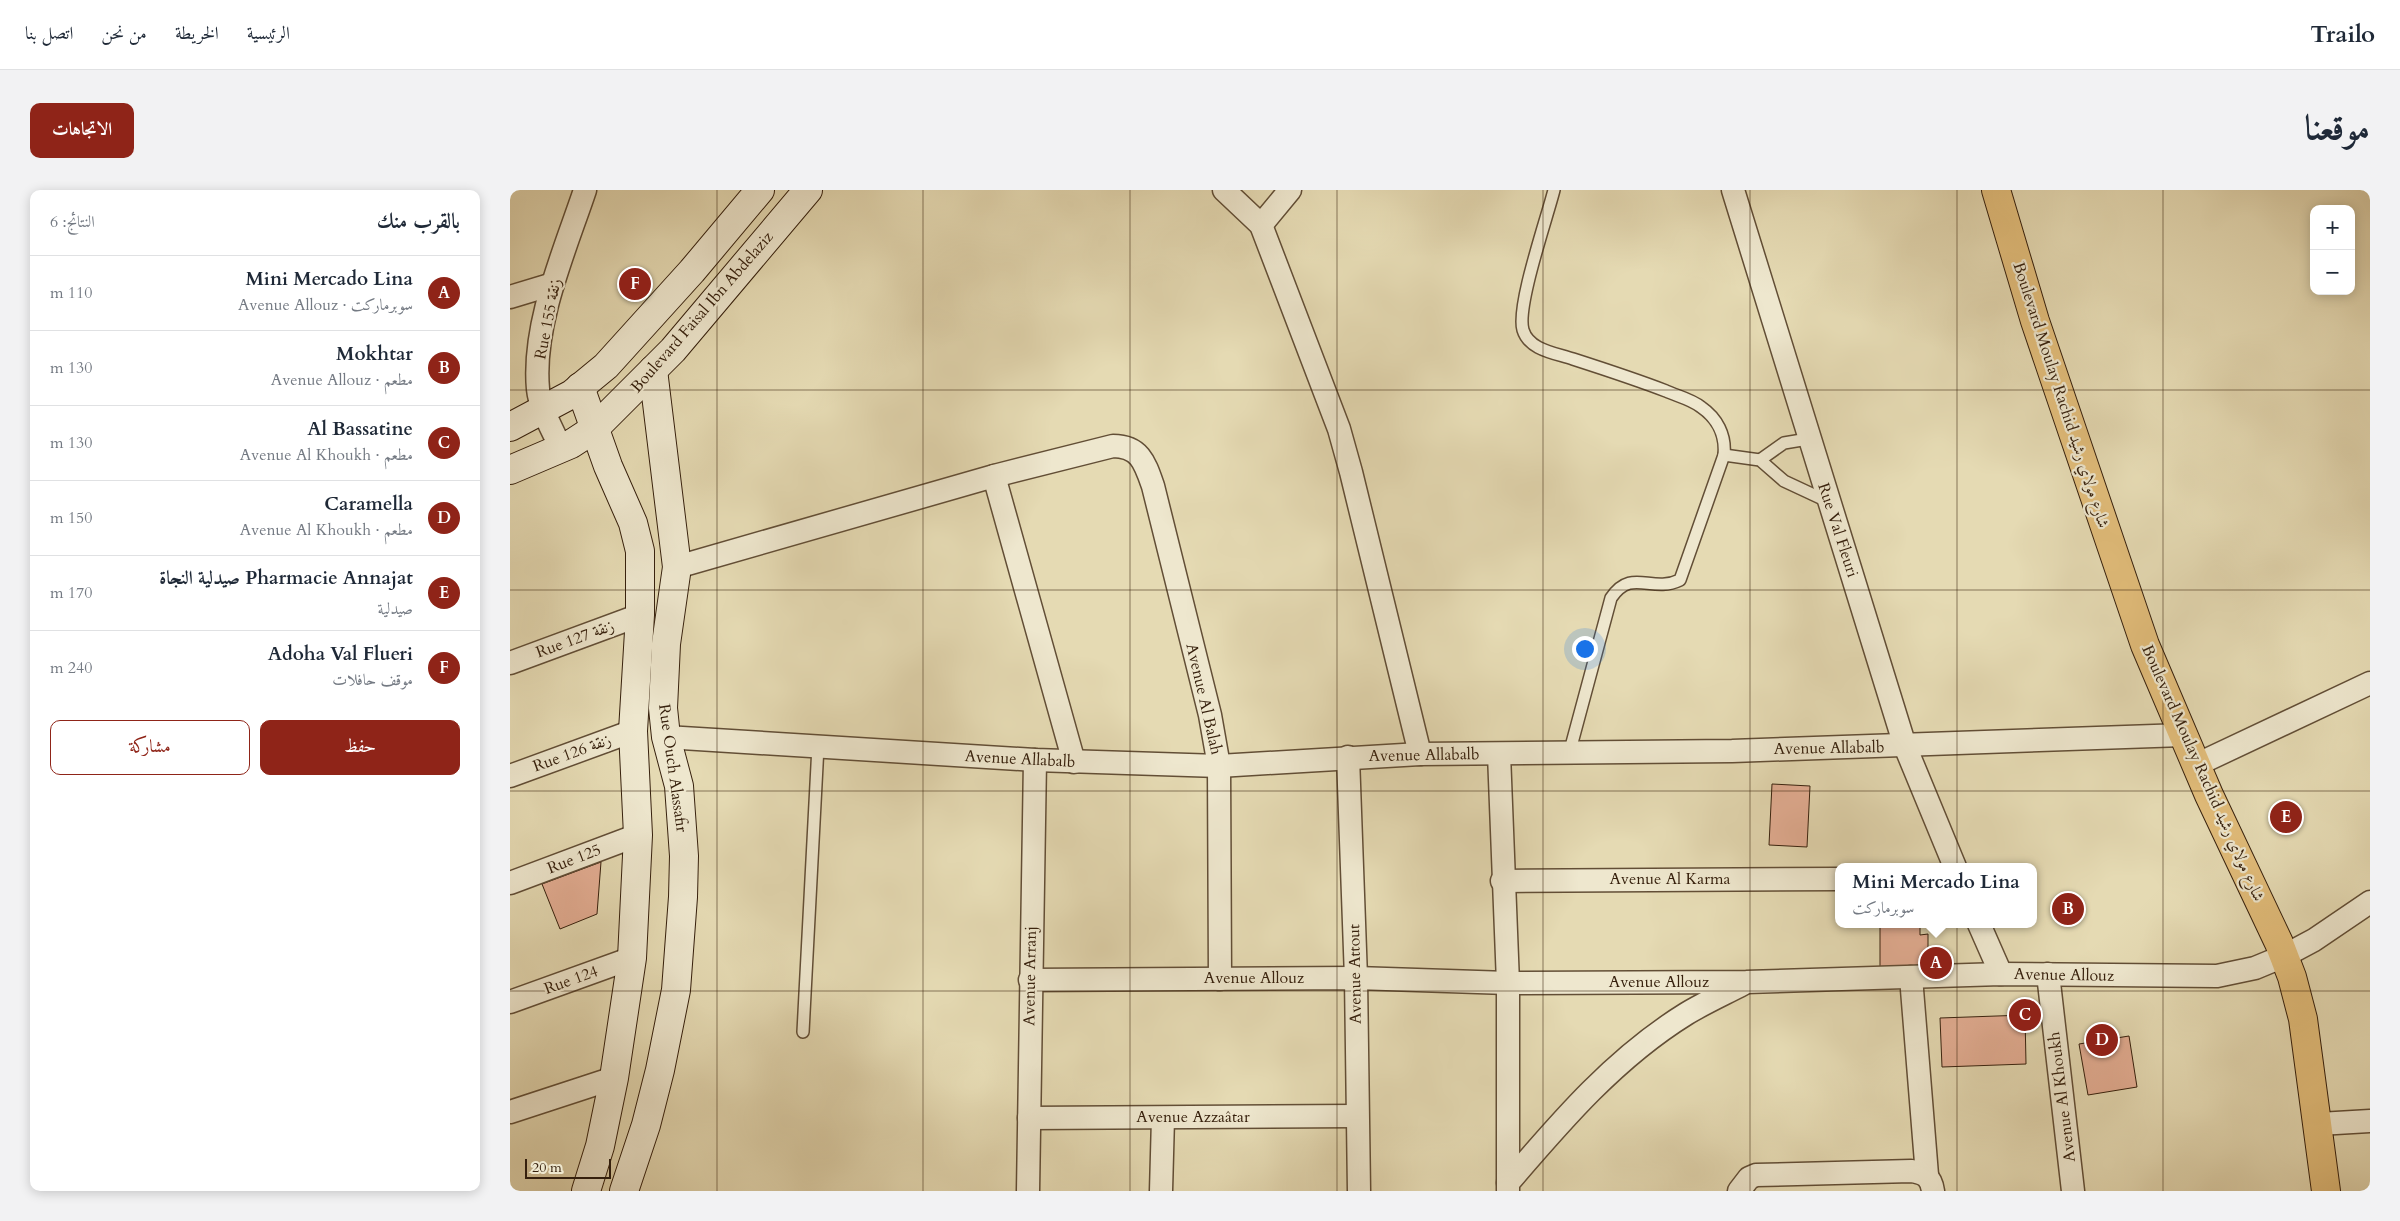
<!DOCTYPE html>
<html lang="ar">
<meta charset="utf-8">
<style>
:root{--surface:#fff;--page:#f2f2f3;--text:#1f2937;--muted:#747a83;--line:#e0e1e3;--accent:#8f2418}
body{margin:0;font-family:Cardo,Amiri,serif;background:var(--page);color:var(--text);direction:rtl}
.controls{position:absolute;right:15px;top:15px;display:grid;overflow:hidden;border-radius:10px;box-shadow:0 2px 12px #0003}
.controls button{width:45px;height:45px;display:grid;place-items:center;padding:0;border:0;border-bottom:1px solid var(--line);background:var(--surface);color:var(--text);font:25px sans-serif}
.scale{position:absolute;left:15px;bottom:12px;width:86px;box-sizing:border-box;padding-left:5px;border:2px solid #36200d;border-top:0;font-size:14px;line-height:18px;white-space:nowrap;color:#36200d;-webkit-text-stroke:4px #eee7ce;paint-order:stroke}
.you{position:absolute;left:1074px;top:458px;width:18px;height:18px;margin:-12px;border:4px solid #fff;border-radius:50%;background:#1a73e8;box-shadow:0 0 0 8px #1a73e833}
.badge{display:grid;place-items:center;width:32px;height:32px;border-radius:50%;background:var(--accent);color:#fff;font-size:16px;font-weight:700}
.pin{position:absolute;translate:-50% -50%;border:2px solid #fff;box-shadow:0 1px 5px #0006}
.popup{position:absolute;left:1325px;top:673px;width:202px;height:65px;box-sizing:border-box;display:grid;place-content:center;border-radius:10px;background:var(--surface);filter:drop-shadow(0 1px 4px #0005);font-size:16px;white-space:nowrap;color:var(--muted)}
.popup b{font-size:19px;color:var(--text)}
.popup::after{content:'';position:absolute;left:50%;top:100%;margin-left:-10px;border:10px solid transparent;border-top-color:var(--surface)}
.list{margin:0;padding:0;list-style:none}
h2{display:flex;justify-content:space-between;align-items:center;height:65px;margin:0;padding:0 20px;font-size:21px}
h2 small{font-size:16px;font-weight:400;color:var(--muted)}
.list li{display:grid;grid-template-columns:32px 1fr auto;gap:15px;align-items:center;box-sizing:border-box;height:75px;padding:0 20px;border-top:1px solid var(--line)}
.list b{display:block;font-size:19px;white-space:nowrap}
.list p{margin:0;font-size:16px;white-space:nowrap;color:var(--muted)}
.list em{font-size:16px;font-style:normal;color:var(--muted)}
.actions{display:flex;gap:10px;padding:15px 20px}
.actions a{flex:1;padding:11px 0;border:1px solid var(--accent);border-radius:10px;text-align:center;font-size:18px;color:var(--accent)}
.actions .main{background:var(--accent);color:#fff}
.map{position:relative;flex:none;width:1860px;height:1001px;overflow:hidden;direction:ltr;border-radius:10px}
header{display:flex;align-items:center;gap:30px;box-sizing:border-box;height:70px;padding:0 25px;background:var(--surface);border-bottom:1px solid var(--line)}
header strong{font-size:24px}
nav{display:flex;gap:28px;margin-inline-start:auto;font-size:18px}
.intro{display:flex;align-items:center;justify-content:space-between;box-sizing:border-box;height:120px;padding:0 30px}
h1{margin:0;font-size:35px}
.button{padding:12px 22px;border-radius:10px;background:var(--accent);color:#fff;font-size:18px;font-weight:700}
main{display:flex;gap:30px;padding:0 30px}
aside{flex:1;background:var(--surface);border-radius:10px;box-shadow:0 2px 12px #0003}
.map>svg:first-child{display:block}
.building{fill:#e4ae94;stroke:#36200d}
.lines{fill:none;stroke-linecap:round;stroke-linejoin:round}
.lane-casing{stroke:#624e36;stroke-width:14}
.street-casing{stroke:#624e36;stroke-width:25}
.secondary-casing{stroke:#36200d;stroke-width:30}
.primary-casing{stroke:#36200d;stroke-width:30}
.lane{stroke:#eee7ce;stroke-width:11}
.street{stroke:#eee7ce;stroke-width:22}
.secondary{stroke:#eee7ce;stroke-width:28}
.primary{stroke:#e2bd7a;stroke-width:28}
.grid{fill:none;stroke:#36200d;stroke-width:1;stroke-opacity:0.55}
.labels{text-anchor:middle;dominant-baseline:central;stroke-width:4.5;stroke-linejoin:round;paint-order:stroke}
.street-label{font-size:16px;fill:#36200d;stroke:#eee7ce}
</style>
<header>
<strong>Trailo</strong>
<nav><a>الرئيسية</a><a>الخريطة</a><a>من نحن</a><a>اتصل بنا</a></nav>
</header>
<div class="intro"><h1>موقعنا</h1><a class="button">الاتجاهات</a></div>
<main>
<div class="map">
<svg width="1860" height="1001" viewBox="0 0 1860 1001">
<rect width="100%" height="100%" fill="#e5dab3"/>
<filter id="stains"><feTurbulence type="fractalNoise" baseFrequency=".004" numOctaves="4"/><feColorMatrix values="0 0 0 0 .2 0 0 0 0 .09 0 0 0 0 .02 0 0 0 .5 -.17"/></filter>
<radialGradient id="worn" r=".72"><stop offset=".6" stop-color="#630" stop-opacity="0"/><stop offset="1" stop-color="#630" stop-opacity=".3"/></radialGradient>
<!-- building -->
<g class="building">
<path d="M1262 594 1300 596 1297 657 1259 655Z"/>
<path d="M91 672 87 724 50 739 32 694Z"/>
<path d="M1370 734H1410V745L1418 744V763H1426V782H1370Z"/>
<path d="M1515 825 1516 874 1432 877 1430 828Z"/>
<path d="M1619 846 1627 897 1578 905 1569 854Z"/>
</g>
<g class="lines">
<!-- lane casing -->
<g class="lane-casing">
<g id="lane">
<path d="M1044 0C1037 28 1006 117 1013 140 1019 160 1045 163 1063 169 1094 179 1125 189 1156 201 1167 206 1181 209 1191 217 1207 228 1216 245 1214 265L1170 390C1141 404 1122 377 1101 408L1059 564"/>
<path d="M1214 265 1250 270 1274 291 1319 312"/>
<path d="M1250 270 1274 253 1298 249"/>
<path d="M293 842 308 556"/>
</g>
</g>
<!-- street casing -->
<g class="street-casing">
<g id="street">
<path d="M714 0 751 35 829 239 841 282 910 564"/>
<path d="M1223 0 1395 556 1445 677"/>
<path d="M751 35 780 0"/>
<path d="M0 107 43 94"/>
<path d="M51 259C43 240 30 219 28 199 22 134 55 60 75 0"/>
<path d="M484 286 564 572"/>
<path d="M167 377 484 286 603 256C630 256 635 273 643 296L700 525 709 576 710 789"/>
<path d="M0 473 130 425"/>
<path d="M156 547 525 570 709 576 910 564 1222 561 1673 545"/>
<path d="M989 564 998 793V993"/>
<path d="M838 567 846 788 849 1001"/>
<path d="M1686 575 1860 493"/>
<path d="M0 586 123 541"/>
<path d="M992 691 1328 689"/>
<path d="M0 693 128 645"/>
<path d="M1469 734 1491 784"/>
<path d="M1538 784 1563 1001"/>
<path d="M1401 787 1417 985"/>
<path d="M520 790 846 788 998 793 1236 792 1491 784 1707 786 1745 778 1774 766 1804 750 1860 712"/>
<path d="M0 812 122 768"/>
<path d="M0 922 104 888"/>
<path d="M519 928 847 926"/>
<path d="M1809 934 1860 931"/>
<path d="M998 1000V993C1052 930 1105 868 1176 824 1194 813 1214 804 1233 794"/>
<path d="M518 1001 525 570"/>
<path d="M651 1001 653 928"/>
<path d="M1229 1001 1239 988 1246 985 1401 981C1415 983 1421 987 1423 1001"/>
</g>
</g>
<!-- secondary casing -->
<g class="secondary-casing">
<g id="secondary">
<path d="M70 197 98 276 123 333 130 361V425L123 541 128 645 122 768 104 888 90 956 76 1001"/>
<path d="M0 237 62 204 96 176 182 81 250 0"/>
<path d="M0 280 61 254 84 239 163 160 298 0"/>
<path d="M114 1001 136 935 150 880 166 800 173 707 174 666 169 596 156 547 153 518 156 454 167 377 143 180"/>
</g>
</g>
<!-- primary casing -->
<g class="primary-casing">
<path id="primary" d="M1486 0 1525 131 1635 455 1699 605 1769 753 1782 787 1793 829 1816 1001"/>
</g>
<!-- lane -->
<use href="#lane" class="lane"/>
<!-- street -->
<use href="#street" class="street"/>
<!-- secondary -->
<use href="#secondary" class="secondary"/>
<!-- primary -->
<use href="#primary" class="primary"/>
</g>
<!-- grid -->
<path class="grid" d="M207 0V1001M413 0V1001M620 0V1001M827 0V1001M1033 0V1001M1240 0V1001M1447 0V1001M1653 0V1001M0 200H1860M0 400H1860M0 601H1860M0 801H1860"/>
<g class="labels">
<!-- street labels -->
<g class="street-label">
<text transform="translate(192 122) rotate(-49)">Boulevard Faisal Ibn Abdelaziz</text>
<text transform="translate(38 129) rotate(-79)">Rue 155 زنقة</text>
<text transform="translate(1551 205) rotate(72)">Boulevard Moulay Rachid شارع مولاي رشيد</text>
<text transform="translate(1328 340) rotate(72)">Rue Val Fleuri</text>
<text transform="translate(65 449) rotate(-20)">Rue 127 زنقة</text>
<text transform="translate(694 509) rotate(77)">Avenue Al Balah</text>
<text transform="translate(1319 558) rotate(-1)">Avenue Allabalb</text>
<text transform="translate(62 563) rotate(-20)">Rue 126 زنقة</text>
<text transform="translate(914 565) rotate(-1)">Avenue Allabalb</text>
<text transform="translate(510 569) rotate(3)">Avenue Allabalb</text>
<text transform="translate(163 578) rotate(82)">Rue Ouch Alassafir</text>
<text transform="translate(1693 583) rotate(66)">Boulevard Moulay Rachid شارع مولاي رشيد</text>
<text transform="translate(64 669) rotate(-21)">Rue 125</text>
<text x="1160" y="689">Avenue Al Karma</text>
<text transform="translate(845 784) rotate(-91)">Avenue Attout</text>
<text transform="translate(1554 785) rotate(1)">Avenue Allouz</text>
<text transform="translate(520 786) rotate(-89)">Avenue Arranj</text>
<text x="744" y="788">Avenue Allouz</text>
<text transform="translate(61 790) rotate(-20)">Rue 124</text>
<text x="1149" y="792">Avenue Allouz</text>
<text transform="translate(1552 907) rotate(-97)">Avenue Al Khoukh</text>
<text x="683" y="927">Avenue Azzaâtar</text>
</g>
</g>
<rect width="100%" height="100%" filter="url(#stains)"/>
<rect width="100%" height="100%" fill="url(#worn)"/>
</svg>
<div class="controls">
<button>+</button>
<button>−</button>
</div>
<div class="scale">20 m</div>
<div class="you"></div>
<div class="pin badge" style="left:1426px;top:773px">A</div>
<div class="popup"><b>Mini Mercado Lina</b>سوبرماركت</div>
<div class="pin badge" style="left:1558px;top:719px">B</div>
<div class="pin badge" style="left:1515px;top:825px">C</div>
<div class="pin badge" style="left:1592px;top:850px">D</div>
<div class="pin badge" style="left:1776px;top:627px">E</div>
<div class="pin badge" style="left:125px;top:94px">F</div>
</div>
<aside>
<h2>بالقرب منك<small>النتائج: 6</small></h2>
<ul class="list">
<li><span class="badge">A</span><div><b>Mini Mercado Lina</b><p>سوبرماركت · Avenue Allouz</p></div><em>110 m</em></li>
<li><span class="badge">B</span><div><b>Mokhtar</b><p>مطعم · Avenue Allouz</p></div><em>130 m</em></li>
<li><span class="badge">C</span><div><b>Al Bassatine</b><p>مطعم · Avenue Al Khoukh</p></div><em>130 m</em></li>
<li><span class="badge">D</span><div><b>Caramella</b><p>مطعم · Avenue Al Khoukh</p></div><em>150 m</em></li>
<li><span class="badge">E</span><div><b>Pharmacie Annajat صيدلية النجاة</b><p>صيدلية</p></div><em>170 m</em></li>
<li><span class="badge">F</span><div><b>Adoha Val Flueri</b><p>موقف حافلات</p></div><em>240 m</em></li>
</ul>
<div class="actions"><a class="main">حفظ</a><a>مشاركة</a></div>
</aside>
</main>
